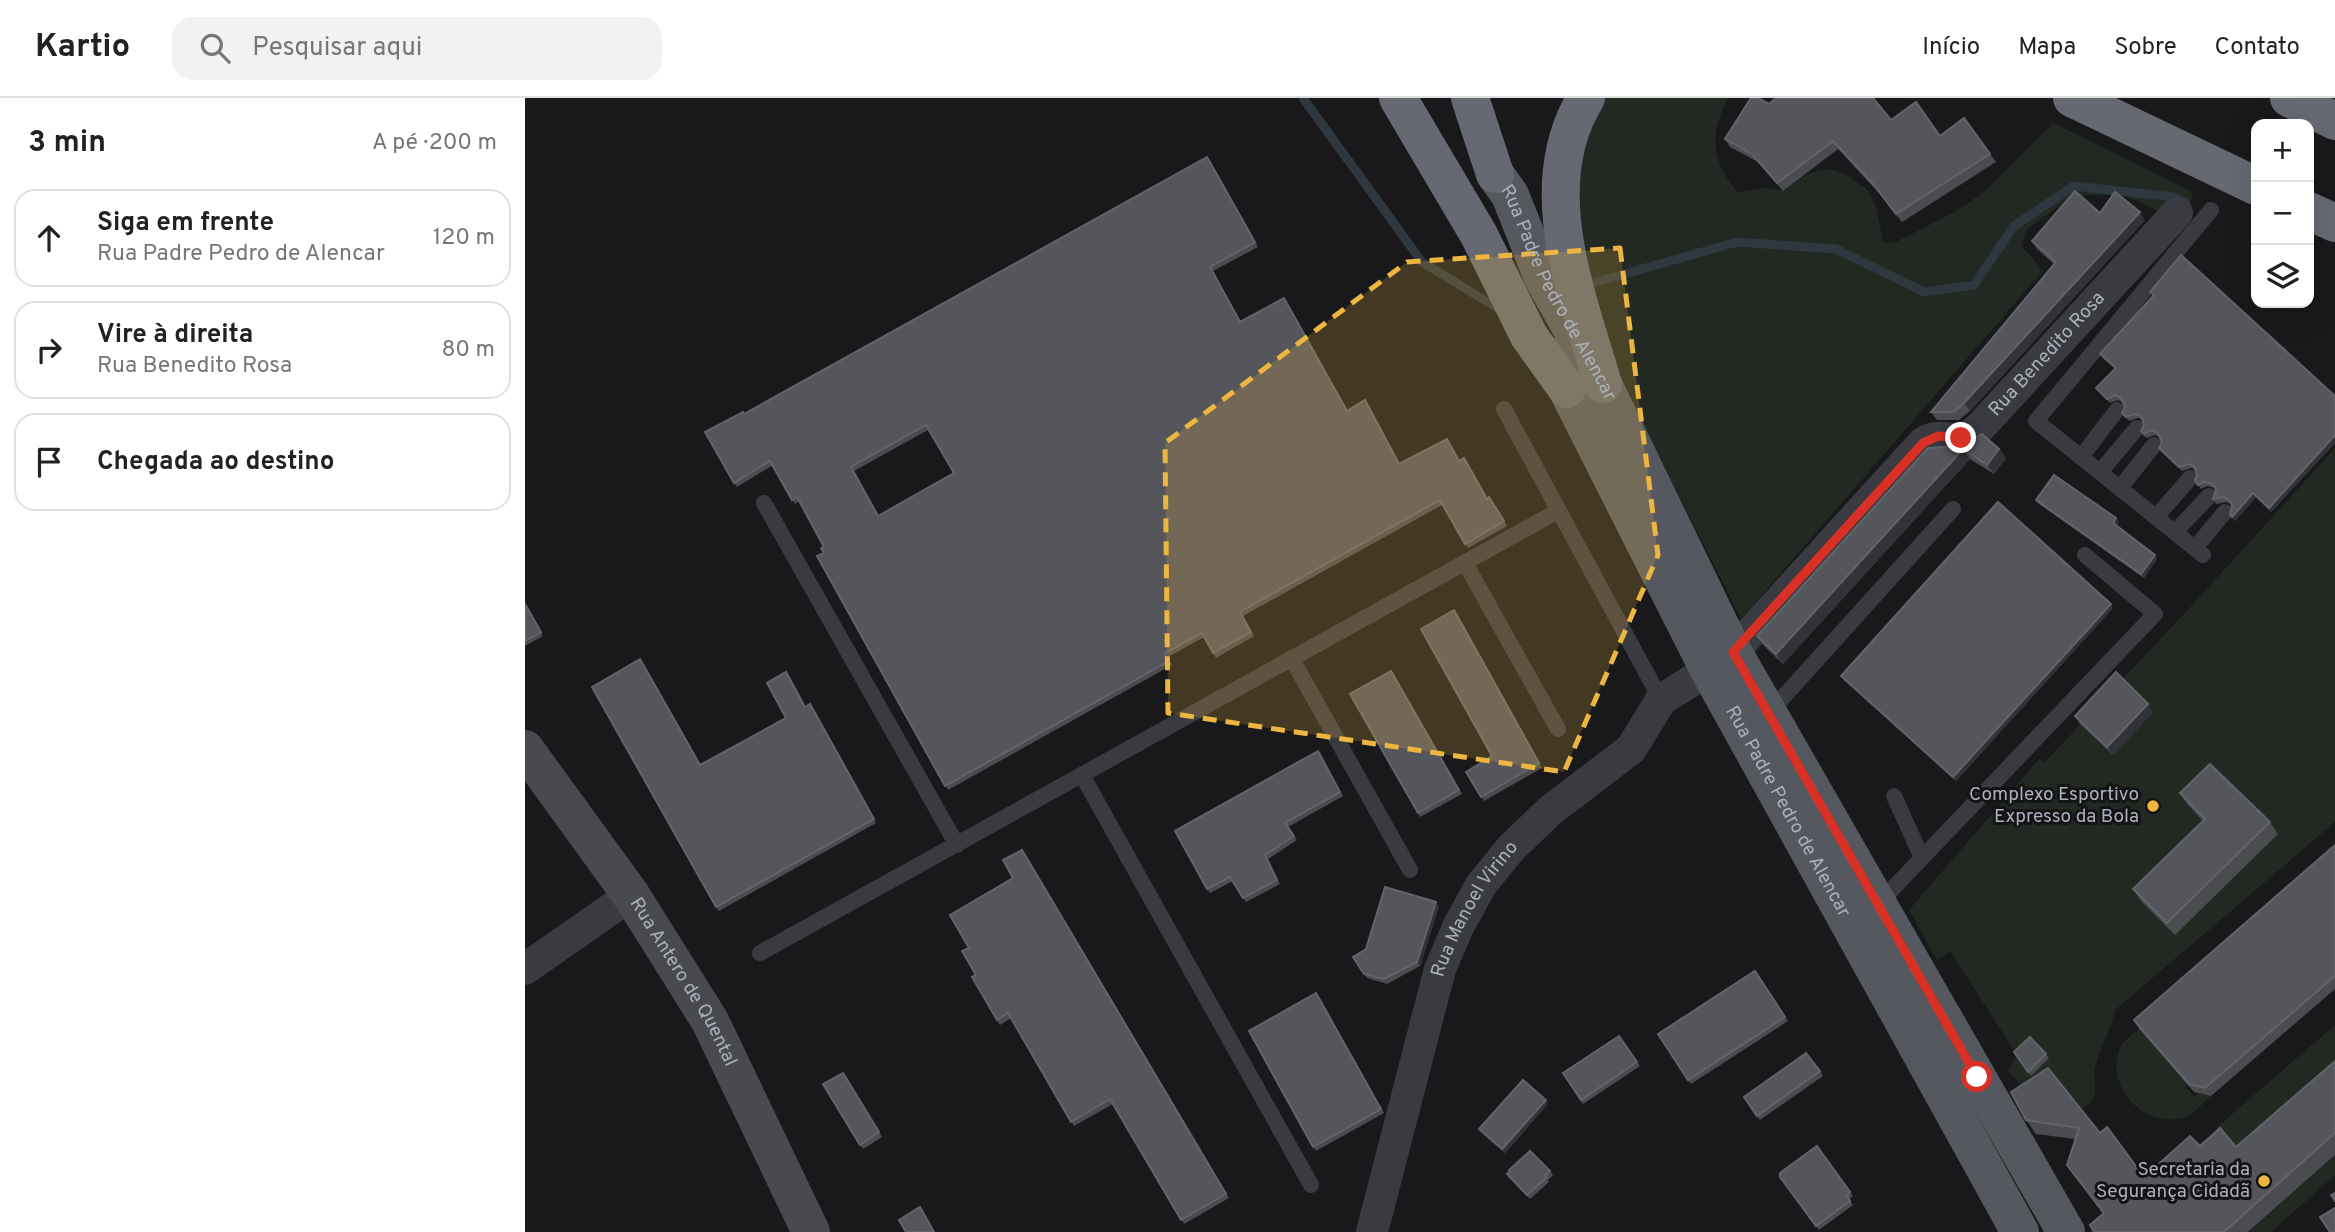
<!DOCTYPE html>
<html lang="pt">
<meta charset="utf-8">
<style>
:root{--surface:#fff;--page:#f2f2f2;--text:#222;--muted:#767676;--line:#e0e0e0}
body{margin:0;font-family:Overpass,sans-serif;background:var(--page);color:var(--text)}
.controls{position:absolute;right:21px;top:21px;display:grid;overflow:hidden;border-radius:14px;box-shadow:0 7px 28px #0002}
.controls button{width:63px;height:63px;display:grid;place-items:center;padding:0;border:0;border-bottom:2px solid var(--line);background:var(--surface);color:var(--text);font:35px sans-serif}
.stop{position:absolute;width:21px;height:21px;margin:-16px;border:5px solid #d93025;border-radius:50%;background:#fff}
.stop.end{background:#d93025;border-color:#fff;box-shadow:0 2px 7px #0008}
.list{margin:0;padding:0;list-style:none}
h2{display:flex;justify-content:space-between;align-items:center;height:91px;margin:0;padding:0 28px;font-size:30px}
h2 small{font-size:23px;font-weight:400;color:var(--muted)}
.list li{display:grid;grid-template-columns:46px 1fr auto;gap:21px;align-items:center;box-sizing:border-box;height:98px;margin:0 14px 14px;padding:0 14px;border:2px solid var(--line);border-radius:21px}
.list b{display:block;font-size:26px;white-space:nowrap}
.list p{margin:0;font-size:23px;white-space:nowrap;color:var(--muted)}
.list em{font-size:23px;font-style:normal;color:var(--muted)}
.icon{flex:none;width:38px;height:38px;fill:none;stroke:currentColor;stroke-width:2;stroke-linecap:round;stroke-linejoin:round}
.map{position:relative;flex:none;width:1810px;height:1134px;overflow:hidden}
header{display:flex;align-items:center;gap:42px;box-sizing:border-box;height:98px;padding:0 35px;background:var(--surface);border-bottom:2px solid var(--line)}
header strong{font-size:33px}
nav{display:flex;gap:38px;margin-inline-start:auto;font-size:24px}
.search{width:490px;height:63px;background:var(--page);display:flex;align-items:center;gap:18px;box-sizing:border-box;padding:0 24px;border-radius:21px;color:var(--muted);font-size:26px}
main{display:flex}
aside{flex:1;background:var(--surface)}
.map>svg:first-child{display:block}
.green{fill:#212922}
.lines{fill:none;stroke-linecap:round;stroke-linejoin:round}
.stream{stroke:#2f383f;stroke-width:9}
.lane{stroke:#3a3b40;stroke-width:16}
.street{stroke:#3a3b40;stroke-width:32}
.secondary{stroke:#484a50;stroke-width:38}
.primary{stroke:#56585f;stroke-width:38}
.highway{stroke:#666971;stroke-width:38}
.wall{fill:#4a4c50;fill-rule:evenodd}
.shaded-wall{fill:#323336}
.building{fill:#55565b;stroke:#62646a;stroke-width:2;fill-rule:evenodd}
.route{stroke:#d93025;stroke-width:9}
.marked{fill:#ecb641;fill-opacity:0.2;stroke:#ecb641;stroke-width:5;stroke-dasharray:14 9;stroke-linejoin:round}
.poi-dot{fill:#ecb641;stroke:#141416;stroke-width:2.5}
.labels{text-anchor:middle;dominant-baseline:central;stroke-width:6;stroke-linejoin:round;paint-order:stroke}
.street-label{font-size:19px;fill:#acb0ba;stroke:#141416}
.poi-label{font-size:19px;fill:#acb0ba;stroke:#141416;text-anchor:end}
</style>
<header>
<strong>Kartio</strong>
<div class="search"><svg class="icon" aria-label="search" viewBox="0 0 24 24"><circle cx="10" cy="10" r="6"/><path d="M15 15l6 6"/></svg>Pesquisar aqui</div>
<nav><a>Início</a><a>Mapa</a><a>Sobre</a><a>Contato</a></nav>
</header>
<main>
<aside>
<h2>3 min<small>A pé · 200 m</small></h2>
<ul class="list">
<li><svg class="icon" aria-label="ahead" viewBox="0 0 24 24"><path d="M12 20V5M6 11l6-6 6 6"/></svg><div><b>Siga em frente</b><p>Rua Padre Pedro de Alencar</p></div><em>120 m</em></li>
<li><svg class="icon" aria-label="right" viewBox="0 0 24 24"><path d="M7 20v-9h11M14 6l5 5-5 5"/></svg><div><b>Vire à direita</b><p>Rua Benedito Rosa</p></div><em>80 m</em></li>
<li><svg class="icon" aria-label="arrive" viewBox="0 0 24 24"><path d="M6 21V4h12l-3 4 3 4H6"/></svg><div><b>Chegada ao destino</b></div></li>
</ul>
</aside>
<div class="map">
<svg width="1810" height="1134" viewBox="0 0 1810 1134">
<rect width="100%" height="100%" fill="#19191b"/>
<!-- green -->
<g class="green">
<path d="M1070 0H1203C1184 39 1186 61 1212 94 1233 92 1236 87 1258 93 1283 74 1301 61 1330 83 1334 86 1340 89 1343 93 1353 106 1354 129 1359 145L1371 144 1426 116 1458 95 1528 25 1664 92 1668 98 1659 112 1638 116 1617 105 1595 97H1564L1546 100 1502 131 1496 147 1518 173 1216 521 1109 308 1068 210 1047 133 1060 18Z"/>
<path d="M1810 350V724L1590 912C1586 932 1574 950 1570 971 1568 980 1573 990 1569 999 1566 1005 1562 1008 1557 1011L1549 1001 1547 1003 1511 1036 1486 998 1496 988 1483 972 1492 957 1425 853 1412 862 1384 812 1515 660 1520 664 1669 505Z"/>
<path d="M1810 927V982L1719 1060 1692 1029Z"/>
<path d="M1614 931 1663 987 1661 989 1669 998 1674 995 1686 998C1679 1004 1669 1016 1660 1019 1621 1032 1579 990 1595 950 1599 942 1608 936 1614 931Z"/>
<path d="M1810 1057V1077L1746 1134H1724Z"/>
</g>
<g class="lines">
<!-- stream -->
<g class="stream">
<path d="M778 0 897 164 974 211"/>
<path d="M1061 187 1212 144 1311 151 1399 194 1449 187 1489 128 1549 88 1649 99 1661 105"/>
</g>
<!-- lane -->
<g class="lane">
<path d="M979 311 1136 602"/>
<path d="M1556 359 1592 312"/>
<path d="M1575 374 1612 330"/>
<path d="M1595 390 1629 347"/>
<path d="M239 405 432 747"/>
<path d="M1631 419 1665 380"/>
<path d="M1650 434 1684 398"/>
<path d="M1670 450 1700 414"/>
<path d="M1678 457 1511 323 1686 112"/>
<path d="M940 465 1033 631"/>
<path d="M767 561 885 772"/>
<path d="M1244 615 1428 411"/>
<path d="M557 677 786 1087"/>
<path d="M1369 698 1397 760"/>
<path d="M1353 806 1630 516 1560 457"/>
<path d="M235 855 1033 413"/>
</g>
<!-- street -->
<g class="street">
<path id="s1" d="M1208 554 1398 345C1413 334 1428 345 1444 338 1449 335 1454 330 1458 326L1652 115"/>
<path d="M0 871 106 797"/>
<path id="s2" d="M847 1134 915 871 933 829 956 787 987 749 1026 712 1106 651 1136 602 1184 572"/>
</g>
<!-- secondary -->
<path class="secondary" id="s3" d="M0 651 106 797 185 923 286 1134"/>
<!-- primary -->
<g class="primary">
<path id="s4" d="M970 76 985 97 1018 180 1078 286 1208 554 1541 1134"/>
<path id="s5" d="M1030 259 1042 291 1184 572 1495 1134"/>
</g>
<!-- highway -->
<g class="highway">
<path d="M873 0 954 137 1004 238 1042 291"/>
<path d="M945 0 970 76"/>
<path d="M1061 0C1007 87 1052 197 1078 286"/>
<path d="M1547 0 1731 88"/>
<path d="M1764 0 1810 23"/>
<path d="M1784 113 1810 125"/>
</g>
</g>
<!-- wall -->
<g class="wall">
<path d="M1244 6 1366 22 1415 38 1439 20 1471 64 1377 124 1354 95 1313 51 1258 93 1233 64 1205 49 1200 41Z"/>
<path d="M685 63 733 149 688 173 716 224 759 200 822 312 840 302 875 366 935 362 962 400 964 399 982 428 943 450 917 407 718 518 729 538 691 560 679 539 643 559 647 567 423 692 299 455V449L274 403 270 406 248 367 212 389 209 385 219 316ZM403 332 429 375 354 418 329 373Z"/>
<path d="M1575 115 1620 122 1445 313 1434 322H1412L1406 314 1529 166 1512 151 1507 143Z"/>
<path d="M1625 194 1810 298V345L1746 414 1731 399 1710 423 1705 417 1707 406 1701 404 1691 406 1688 401 1691 392 1690 390 1682 388 1676 391 1670 383 1672 377 1671 372 1666 370 1657 373 1637 354 1634 350 1637 344 1634 339 1630 337 1622 340 1619 338 1616 333 1619 327 1618 322 1613 320 1604 323 1597 315 1600 309 1597 304 1593 302 1585 305 1571 290 1590 271 1578 260 1575 256 1628 198Z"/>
<path d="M1403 350 1474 351 1481 360 1469 376 1445 361 1258 566 1239 548 1232 538Z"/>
<path d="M1511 402 1591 420 1594 424 1591 427 1632 461 1619 480 1514 406Z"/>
<path d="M0 505 18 538 0 548Z"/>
<path d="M1588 510 1431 683 1319 582 1316 578Z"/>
<path d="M931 516 1017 670 959 703 941 674 967 658Z"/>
<path d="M866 573 937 696 895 719 893 715Z"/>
<path d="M264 578 280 609 288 610 351 725 194 813 191 809 261 620Z"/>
<path d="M1628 614 1588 657 1555 626 1550 618Z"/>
<path d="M793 653 818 698 763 729 772 742 743 761 755 786 721 804 708 783 685 795 682 791Z"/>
<path d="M1655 695 1745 724 1753 736 1650 837 1616 803 1608 791 1678 723 1663 707Z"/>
<path d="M1810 747V891L1686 998 1669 994 1614 931 1609 922Z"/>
<path d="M500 756 704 1100 659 1126 588 1006 549 1028 486 920 475 927 472 922 451 877 444 850 488 780Z"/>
<path d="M914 808 895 868 862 886 842 880 828 859Z"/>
<path d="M1230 873 1263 923 1166 986 1133 936Z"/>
<path d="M794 899 859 1015 791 1053 788 1049Z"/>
<path d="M1094 938 1115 968 1058 1006 1038 975Z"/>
<path d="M1489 954 1521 956 1524 960 1506 978Z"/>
<path d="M1810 963V1057L1723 1134H1569L1578 1116 1542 1067 1550 1041 1511 1036 1501 1022 1486 994 1575 1035 1619 1079 1675 1048 1711 1049Z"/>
<path d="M1295 973 1298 978 1235 1022 1219 999Z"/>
<path d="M318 975 357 1039 338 1051 298 986Z"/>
<path d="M1023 1006 980 1055 957 1035 954 1031Z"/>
<path d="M1292 1048 1328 1098 1324 1101 1328 1107 1294 1132 1255 1079Z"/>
<path d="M1025 1073 1028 1077 1023 1082 1024 1084 1005 1101 982 1076Z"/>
</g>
<!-- shaded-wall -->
<g class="shaded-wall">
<path d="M1615 114 1620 122 1445 313 1439 305Z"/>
<path d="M1810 337V345L1746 414 1744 410Z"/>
<path d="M1438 351 1445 361 1258 566 1251 556Z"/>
<path d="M1474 351 1481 360 1469 376 1462 367Z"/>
<path d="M1728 395 1731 399 1710 423 1707 419Z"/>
<path d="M1591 420 1594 424 1591 429 1588 425Z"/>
<path d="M1630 457 1632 461 1619 480 1616 476Z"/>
<path d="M1586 506 1588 510 1431 683 1428 679Z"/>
<path d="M1623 606 1628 614 1588 657 1582 649Z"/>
<path d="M911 804 914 808 895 868 892 864Z"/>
<path d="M1021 1002 1023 1006 980 1055 977 1051Z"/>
</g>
<!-- building -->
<g class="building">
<path d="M1226 0H1233L1244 6 1251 0H1348L1366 22 1391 4 1415 38 1439 20 1465 56 1371 116 1349 87 1308 43 1252 85 1227 56 1200 41Z"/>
<path d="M682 59 730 144 685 169 715 224 759 200 822 313 840 302 874 366 922 341 934 363 939 360 962 401 964 399 979 423 940 446 915 402 715 514 726 534 688 555 677 535 640 555 644 563 420 688 292 458 299 455 296 450 299 449 272 399 267 402 245 363 209 385 180 334 218 314 219 316ZM401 327 429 375 353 418 326 369Z"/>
<path d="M1550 93 1575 115 1590 94 1615 114 1439 305 1429 314H1406L1531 164 1507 143Z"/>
<path d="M1656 157 1810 298V337L1744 410 1728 395 1707 419 1705 417 1707 407 1704 402 1698 399 1688 401 1691 392 1688 386 1679 384 1673 387 1670 383 1672 377 1669 368 1663 366 1654 369 1634 350 1637 344 1633 335 1627 332 1619 336 1616 333 1619 327 1616 318 1610 316 1601 319 1597 315 1600 309 1596 300 1590 297 1582 301 1571 290 1591 270 1575 256 1629 197 1625 194Z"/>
<path d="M1457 336 1474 351 1462 367 1438 351 1251 556 1232 538 1403 350 1437 348Z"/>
<path d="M1529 377 1591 420 1588 425 1630 457 1616 476 1511 402Z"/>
<path d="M1473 404 1586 506 1428 679 1316 578Z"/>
<path d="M0 506 16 534 0 543Z"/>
<path d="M929 512 1014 665 956 699 941 674 967 658 896 531Z"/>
<path d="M115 561 175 667 261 620 242 585 261 574 280 609 285 606 349 721 191 809 67 589Z"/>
<path d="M866 573 934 692 893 715 825 596Z"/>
<path d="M1591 574 1623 606 1582 649 1550 618Z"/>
<path d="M793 653 815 694 760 725 769 738 740 757 752 782 718 800 705 779 682 791 650 733Z"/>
<path d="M1685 666 1745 724 1642 825 1608 791 1680 721 1655 695Z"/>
<path d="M1810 747V878L1680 990 1664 986 1609 922Z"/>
<path d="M497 752 701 1096 656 1122 585 1001 546 1024 483 915 472 922 447 879 451 877 437 853 444 850 425 817 488 780 478 762Z"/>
<path d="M860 789 911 804 892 864 859 881 839 876 828 859 841 851Z"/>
<path d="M1230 873 1260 919 1163 982 1133 936Z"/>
<path d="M791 895 856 1011 788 1049 724 933Z"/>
<path d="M1094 938 1112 964 1056 1002 1038 975Z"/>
<path d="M1505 939 1521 956 1503 974 1489 954Z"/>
<path d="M1281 955 1295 973 1232 1018 1219 999Z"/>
<path d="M1810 963V1035L1699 1134H1569L1565 1127 1579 1115 1542 1067 1554 1030 1501 1022 1486 994 1523 970 1575 1035 1582 1029 1619 1079 1665 1038 1675 1048 1695 1030 1711 1049Z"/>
<path d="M318 975 354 1034 335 1047 298 986Z"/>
<path d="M998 982 1021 1002 977 1051 954 1031Z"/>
<path d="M1292 1048 1325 1094 1322 1097 1325 1103 1291 1128 1255 1079V1075Z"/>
<path d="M1005 1053 1025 1073 1020 1078 1021 1080 1002 1097 982 1076 985 1073 984 1072Z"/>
<path d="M1810 1095V1103L1806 1097Z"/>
<path d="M395 1109 409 1134H381L374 1122Z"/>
<path d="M1810 1110V1134H1805L1795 1119Z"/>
</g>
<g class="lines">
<!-- route -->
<path class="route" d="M1436 340 1413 338 1398 345 1208 554 1452 979"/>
</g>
<!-- marked area -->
<path class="marked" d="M1095 150 1133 457 1039 674 643 615 640 345 882 164Z"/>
<!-- markers -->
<g class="poi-dot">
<circle cx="1628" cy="708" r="7"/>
<circle cx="1739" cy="1083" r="7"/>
</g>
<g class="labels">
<!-- street labels -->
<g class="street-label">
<text stroke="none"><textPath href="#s4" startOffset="135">Rua Padre Pedro de Alencar</textPath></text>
<text stroke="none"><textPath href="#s1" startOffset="443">Rua Benedito Rosa</textPath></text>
<text stroke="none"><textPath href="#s5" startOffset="511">Rua Padre Pedro de Alencar</textPath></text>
<text stroke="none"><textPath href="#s2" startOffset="341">Rua Manoel Virino</textPath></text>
<text stroke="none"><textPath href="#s3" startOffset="282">Rua Antero de Quental</textPath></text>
</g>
<!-- poi labels -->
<g class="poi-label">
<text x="1614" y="697">Complexo Esportivo<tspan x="1614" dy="22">Expresso da Bola</tspan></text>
<text x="1725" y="1072">Secretaria da<tspan x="1725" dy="22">Segurança Cidadã</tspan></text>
</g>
</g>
</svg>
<div class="controls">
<button>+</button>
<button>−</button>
<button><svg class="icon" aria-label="layers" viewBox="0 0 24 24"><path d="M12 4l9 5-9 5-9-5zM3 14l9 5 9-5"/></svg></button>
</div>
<div class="stop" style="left:1452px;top:979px"></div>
<div class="stop end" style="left:1436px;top:340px"></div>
</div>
</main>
